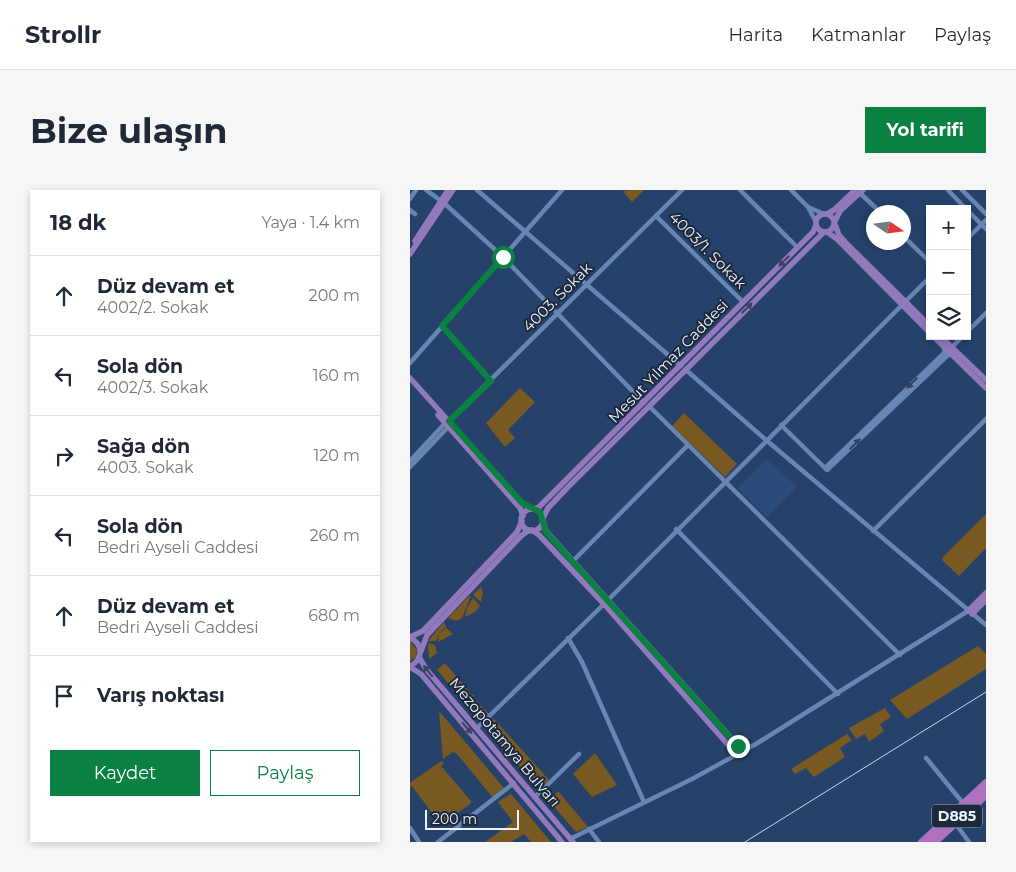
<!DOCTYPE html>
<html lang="tr">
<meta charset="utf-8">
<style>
:root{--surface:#fff;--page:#f6f6f7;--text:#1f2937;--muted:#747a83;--line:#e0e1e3;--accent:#0b8043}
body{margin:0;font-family:Montserrat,sans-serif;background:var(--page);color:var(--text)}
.controls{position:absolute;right:15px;top:15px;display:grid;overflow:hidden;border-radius:0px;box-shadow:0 2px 8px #0003}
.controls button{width:45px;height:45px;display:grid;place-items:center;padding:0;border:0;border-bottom:1px solid var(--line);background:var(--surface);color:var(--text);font:25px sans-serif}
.compass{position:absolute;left:456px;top:15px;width:45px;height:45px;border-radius:50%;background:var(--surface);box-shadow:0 2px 8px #0003;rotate:103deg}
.scale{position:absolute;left:15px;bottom:12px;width:94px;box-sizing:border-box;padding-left:5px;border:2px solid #ecf3fe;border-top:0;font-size:14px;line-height:18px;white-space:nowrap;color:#ecf3fe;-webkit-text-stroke:4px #1c283b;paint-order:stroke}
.stop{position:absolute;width:15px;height:15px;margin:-11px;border:4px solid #0b8043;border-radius:50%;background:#fff}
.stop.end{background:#0b8043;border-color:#fff;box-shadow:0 1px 5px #0008}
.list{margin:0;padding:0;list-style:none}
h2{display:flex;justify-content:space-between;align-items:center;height:65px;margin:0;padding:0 20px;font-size:21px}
h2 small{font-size:16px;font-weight:400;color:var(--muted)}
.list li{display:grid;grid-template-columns:32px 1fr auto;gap:15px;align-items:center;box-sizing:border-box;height:80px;padding:0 20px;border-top:1px solid var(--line)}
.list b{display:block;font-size:19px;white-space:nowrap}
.list p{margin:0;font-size:16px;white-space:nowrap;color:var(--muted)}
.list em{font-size:16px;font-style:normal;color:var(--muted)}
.actions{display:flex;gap:10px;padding:15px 20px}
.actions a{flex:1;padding:11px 0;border:1px solid var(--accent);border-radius:0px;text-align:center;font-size:18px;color:var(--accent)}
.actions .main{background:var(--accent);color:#fff}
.icon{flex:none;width:28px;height:28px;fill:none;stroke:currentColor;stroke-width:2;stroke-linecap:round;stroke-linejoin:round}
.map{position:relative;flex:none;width:576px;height:652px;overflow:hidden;border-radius:0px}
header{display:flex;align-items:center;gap:30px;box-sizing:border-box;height:70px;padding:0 25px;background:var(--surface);border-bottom:1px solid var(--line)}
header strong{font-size:24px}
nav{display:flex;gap:28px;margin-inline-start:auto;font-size:18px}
.intro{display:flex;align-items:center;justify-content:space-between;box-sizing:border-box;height:120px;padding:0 30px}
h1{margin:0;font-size:35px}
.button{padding:12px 22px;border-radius:0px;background:var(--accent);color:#fff;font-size:18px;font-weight:700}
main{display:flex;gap:30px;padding:0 30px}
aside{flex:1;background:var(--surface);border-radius:0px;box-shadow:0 2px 8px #0003}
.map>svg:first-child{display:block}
.built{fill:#2b4b7b}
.green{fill:#785922}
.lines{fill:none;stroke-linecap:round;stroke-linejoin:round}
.minor{stroke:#6786b4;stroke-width:4.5}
.major{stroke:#9279bc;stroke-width:5.5}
.highway{stroke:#af71c2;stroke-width:6}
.rail{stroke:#cad5e5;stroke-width:1}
.oneway{fill:#3f4062}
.oneway2{fill:#32445f}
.route{stroke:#0b8043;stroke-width:6}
.labels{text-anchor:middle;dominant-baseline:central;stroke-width:4;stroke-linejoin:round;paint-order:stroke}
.shield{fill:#1c283b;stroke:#aeb6c4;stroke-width:1}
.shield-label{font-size:14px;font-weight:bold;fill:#ecf3fe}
.street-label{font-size:15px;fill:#ecf3fe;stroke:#1c283b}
</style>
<header>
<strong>Strollr</strong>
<nav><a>Harita</a><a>Katmanlar</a><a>Paylaş</a></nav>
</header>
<div class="intro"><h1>Bize ulaşın</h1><a class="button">Yol tarifi</a></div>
<main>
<aside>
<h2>18 dk<small>Yaya · 1.4 km</small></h2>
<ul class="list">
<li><svg class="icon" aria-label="ahead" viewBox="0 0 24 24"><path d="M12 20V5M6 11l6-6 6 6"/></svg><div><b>Düz devam et</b><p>4002/2. Sokak</p></div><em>200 m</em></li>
<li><svg class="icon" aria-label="left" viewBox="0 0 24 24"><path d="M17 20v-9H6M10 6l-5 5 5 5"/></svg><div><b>Sola dön</b><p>4002/3. Sokak</p></div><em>160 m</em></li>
<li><svg class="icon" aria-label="right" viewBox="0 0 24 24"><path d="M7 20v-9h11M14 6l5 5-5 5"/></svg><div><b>Sağa dön</b><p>4003. Sokak</p></div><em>120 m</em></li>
<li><svg class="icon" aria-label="left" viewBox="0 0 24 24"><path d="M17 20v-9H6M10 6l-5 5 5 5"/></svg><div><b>Sola dön</b><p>Bedri Ayseli Caddesi</p></div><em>260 m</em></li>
<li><svg class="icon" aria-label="ahead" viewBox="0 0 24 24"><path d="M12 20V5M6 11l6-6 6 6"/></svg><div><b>Düz devam et</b><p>Bedri Ayseli Caddesi</p></div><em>680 m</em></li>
<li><svg class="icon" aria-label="arrive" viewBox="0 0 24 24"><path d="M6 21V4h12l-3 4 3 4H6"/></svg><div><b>Varış noktası</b></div></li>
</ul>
<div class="actions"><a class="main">Kaydet</a><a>Paylaş</a></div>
</aside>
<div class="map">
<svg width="576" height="652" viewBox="0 0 576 652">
<rect width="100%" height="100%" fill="#26426b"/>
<!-- built -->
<path class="built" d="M357 269 387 297 357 327 327 298Z"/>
<!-- green -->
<g class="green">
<path d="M222 0H234L222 12 213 1Z"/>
<path d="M110 198 125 212 98 240 105 248 95 257 76 233Z"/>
<path d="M274 223 327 274 315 287 262 236Z"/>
<path d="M576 324V358L549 386 532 370 533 367Z"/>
<path d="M71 397 73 403 71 412 63 405Z"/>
<path d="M59 406H61L52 428 47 431 38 428Z"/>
<path d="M63 408 70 416 65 422 55 427 57 418Z"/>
<path d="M34 432 36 437 30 442 26 451H18Z"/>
<path d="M36 438 43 444 28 452 29 444Z"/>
<path d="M0 451 7 460 6 467 0 471Z"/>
<path d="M18 453 25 455 27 463 19 469Z"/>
<path d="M568 456 576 464V479L497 529 480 510Z"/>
<path d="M35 473 62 505H65L55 513 27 480Z"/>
<path d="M65 510 79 524 71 531 58 516Z"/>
<path d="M475 518 481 527 470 534 474 541 459 552 455 544 446 549 439 538Z"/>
<path d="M29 521 94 598 83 608 47 564 43 562 33 569Z"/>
<path d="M84 529 139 590 129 599 76 537Z"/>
<path d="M437 544 442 550 430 558 435 567 404 587 396 578 385 584 381 579Z"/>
<path d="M185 563 207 595 182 607 163 584Z"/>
<path d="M31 571 34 573 31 576 61 611 60 614 31 635 2 596 0 597V593Z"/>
<path d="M148 601 178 637 166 642 139 611Z"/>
<path d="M101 604 141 652H121L114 644 101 652H75L103 632 88 612Z"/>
</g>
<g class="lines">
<!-- minor -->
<g class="minor">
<path d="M16 0 34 13 93 67 234 213"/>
<path d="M67 0 271 176"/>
<path d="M330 0 387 57"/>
<path d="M381 0 398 17"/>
<path d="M538 0 556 19"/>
<path d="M552 0 576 24"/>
<path d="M450 3 470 22"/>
<path d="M0 9 6 0"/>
<path d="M0 20 5 24"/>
<path d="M557 20 576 39"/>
<path d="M246 26 333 112"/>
<path d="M406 32 398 17 414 24"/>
<path d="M493 46 520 72"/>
<path d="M557 49 576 30"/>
<path d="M496 111 520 87"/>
<path d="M32 136 81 191"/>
<path d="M557 142 576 123"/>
<path d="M542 157 553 146"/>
<path d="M535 158 534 163 417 276V280L538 165H542"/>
<path d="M0 173 152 0"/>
<path d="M276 180 356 250 576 435"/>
<path d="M240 217 490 465"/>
<path d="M39 231 272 0"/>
<path d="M371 235 416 279"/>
<path d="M0 271 37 231"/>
<path d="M0 277 40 235"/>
<path d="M266 339 428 504"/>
<path d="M463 341 576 229"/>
<path d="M163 371 278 255"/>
<path d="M198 410 492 115"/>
<path d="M158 448 172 472 234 612"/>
<path d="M67 538 194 414"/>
<path d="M516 568 553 613"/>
<path d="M125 607 169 564"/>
<path d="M548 637 559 652"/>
<path d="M0 638 9 652"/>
<path d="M179 639 189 652"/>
<path d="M160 649 282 589 346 554 558 421"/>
<path d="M28 652 104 593"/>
</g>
<!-- major -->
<g class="major">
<circle cx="415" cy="33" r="9"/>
<path d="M417 24 424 20 445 0"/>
<path d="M425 31 430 21 453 0"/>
<path d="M425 34 429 45 437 54 520 136"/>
<path d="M417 42 427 49 520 143"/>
<path d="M5 51 38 0"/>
<path d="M0 64 43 0"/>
<path d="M523 146 576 198"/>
<path d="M530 146 576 190"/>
<path d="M0 188 112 313 123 319 129 317 403 42 406 35"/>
<path d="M28 225 110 318 113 326"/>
<circle cx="122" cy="330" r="11"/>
<path d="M133 328 138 318 158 297 414 42"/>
<path d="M133 331 136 341 333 561"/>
<path d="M122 340 129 345 194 414 327 565"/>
<path d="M558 421 576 403"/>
<path d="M562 424 576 410"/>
<path d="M0 447 13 441 107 342 112 331"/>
<path d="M0 448C14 454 13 470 0 476"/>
<path d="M11 461 17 445 111 346 119 340"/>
<path d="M9 467 16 479 163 652"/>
<path d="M0 477 11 484 152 652"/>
</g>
<!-- highway -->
<g class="highway">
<path d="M511 652 576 592"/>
<path d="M518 652 576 599"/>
<path d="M526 652 576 606"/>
</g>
<!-- rail -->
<path class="rail" d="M335 652 576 502"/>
</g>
<!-- one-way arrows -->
<defs><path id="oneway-solid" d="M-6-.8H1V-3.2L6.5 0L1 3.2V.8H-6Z" transform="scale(1.25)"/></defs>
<g class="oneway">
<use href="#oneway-solid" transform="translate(374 71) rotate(135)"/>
<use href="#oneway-solid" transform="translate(337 118) rotate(-45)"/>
<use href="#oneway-solid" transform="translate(18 481) rotate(-129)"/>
<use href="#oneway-solid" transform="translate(57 538) rotate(49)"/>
</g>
<g class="oneway2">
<use href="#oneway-solid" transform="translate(502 193) rotate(136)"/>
<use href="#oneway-solid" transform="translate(445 254) rotate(-44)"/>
</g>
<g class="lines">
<!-- route -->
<path class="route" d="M93 67 32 136 81 191 39 231 112 313 130 322 136 342 328 556"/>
</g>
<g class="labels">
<!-- shield labels -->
<rect class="shield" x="522" y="614.5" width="50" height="23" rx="4"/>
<g class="shield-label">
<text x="547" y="626">D885</text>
</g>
<!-- street labels -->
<g class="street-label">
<text transform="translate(298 60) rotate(45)">4003/1. Sokak</text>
<text transform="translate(147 107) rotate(-45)">4003. Sokak</text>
<text transform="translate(258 171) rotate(-46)">Mesut Yılmaz Caddesi</text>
<text transform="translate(95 552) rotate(50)">Mezopotamya Bulvarı</text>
</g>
</g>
</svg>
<div class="controls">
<button>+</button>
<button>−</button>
<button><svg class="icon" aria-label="layers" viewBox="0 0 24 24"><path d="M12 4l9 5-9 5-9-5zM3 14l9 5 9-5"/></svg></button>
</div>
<svg class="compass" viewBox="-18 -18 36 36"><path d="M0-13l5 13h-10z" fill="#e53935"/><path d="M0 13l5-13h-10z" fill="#747a83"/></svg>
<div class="scale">200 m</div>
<div class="stop" style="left:93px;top:67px"></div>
<div class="stop end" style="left:328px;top:556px"></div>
</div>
</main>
